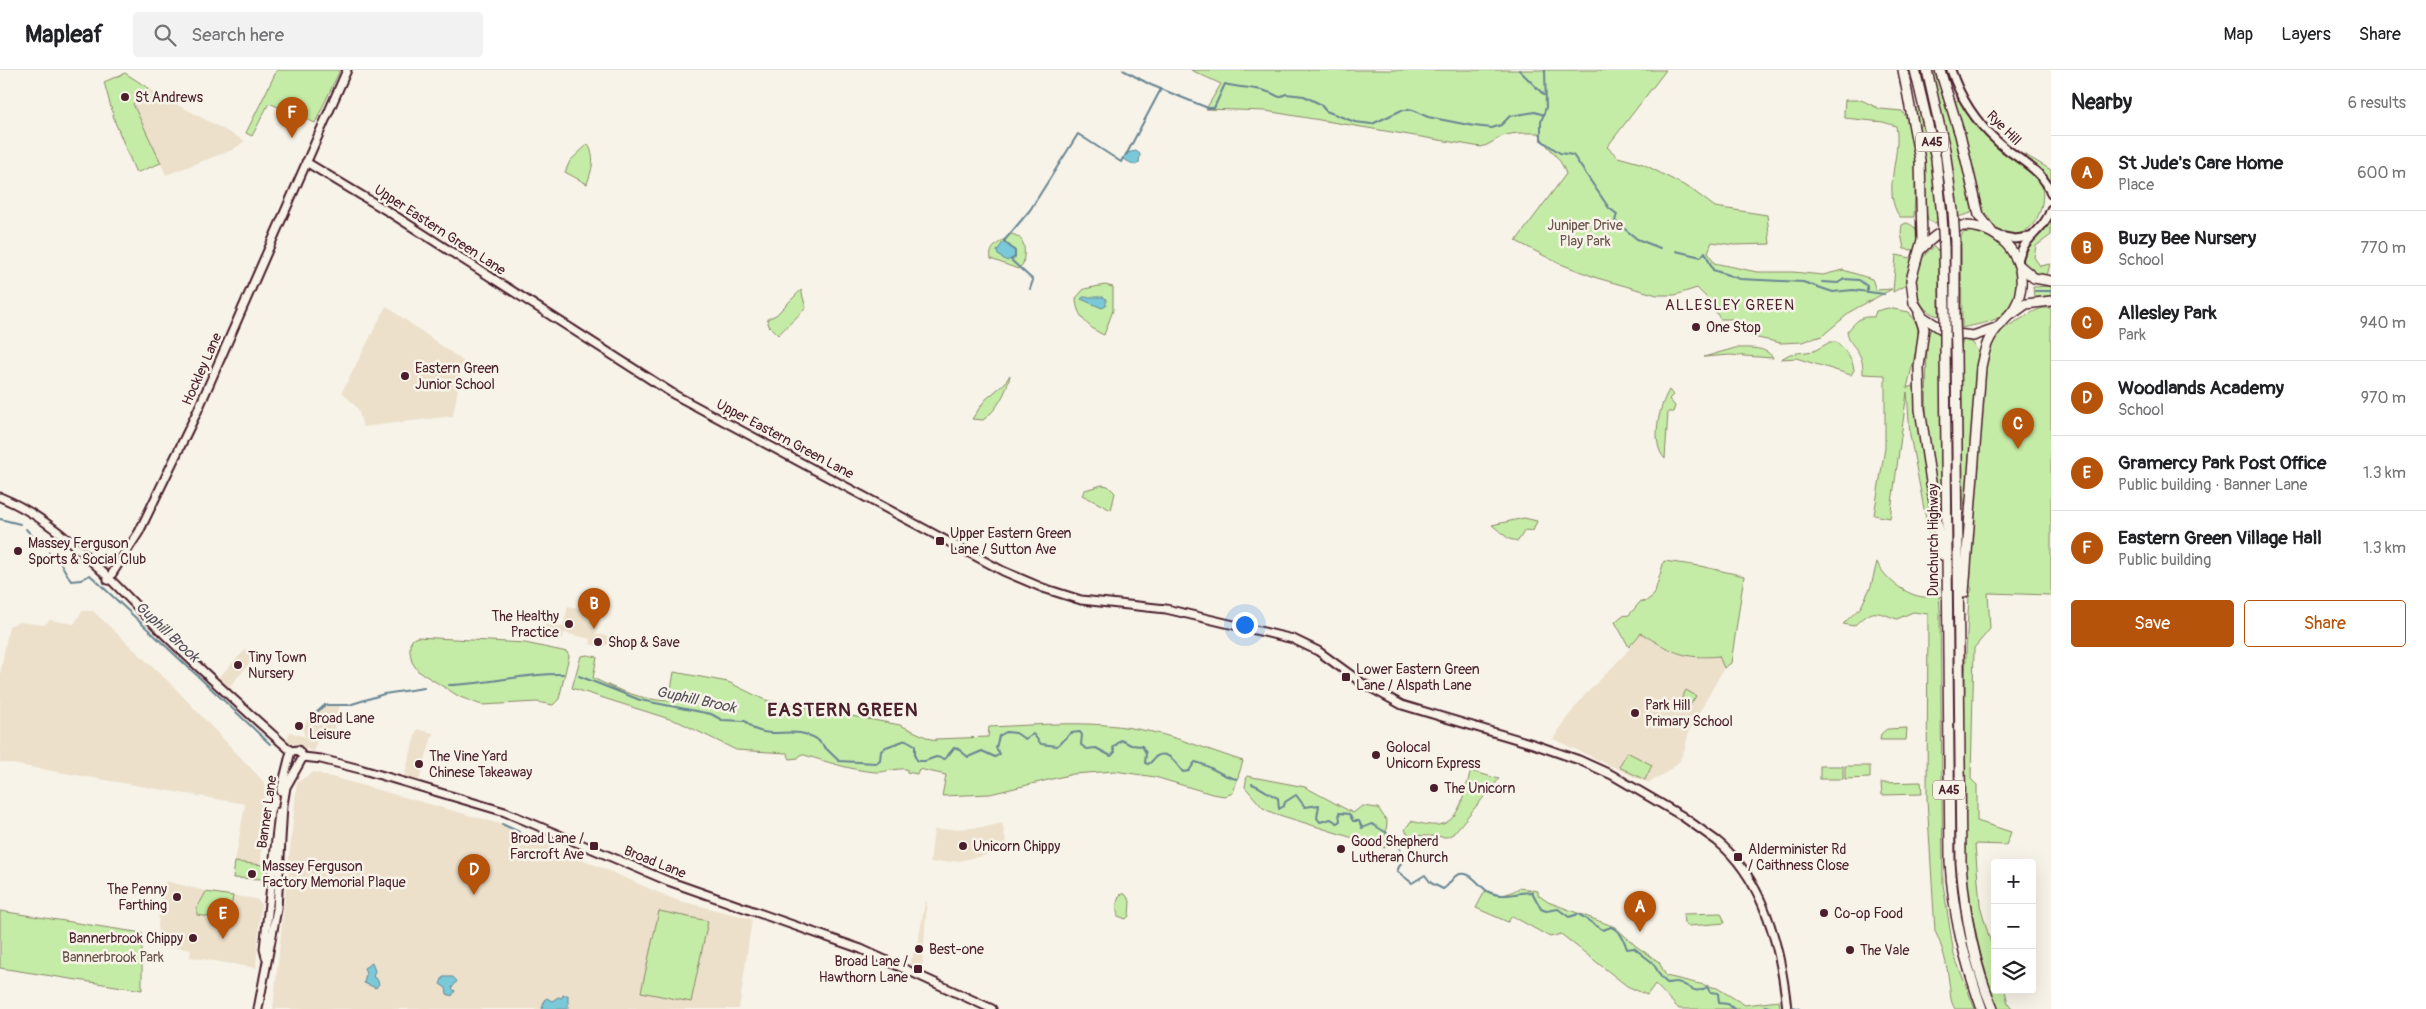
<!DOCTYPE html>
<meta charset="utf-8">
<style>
:root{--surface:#fff;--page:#f2f2f2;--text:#202124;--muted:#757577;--line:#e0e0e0;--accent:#b45309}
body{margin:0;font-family:Pangolin,sans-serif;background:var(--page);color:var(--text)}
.controls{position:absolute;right:15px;bottom:15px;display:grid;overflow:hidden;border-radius:5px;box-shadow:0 5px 20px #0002}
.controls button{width:45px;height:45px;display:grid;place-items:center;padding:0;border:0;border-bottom:1px solid var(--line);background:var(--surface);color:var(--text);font:25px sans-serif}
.you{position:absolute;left:1244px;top:554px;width:18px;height:18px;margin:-12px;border:4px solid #fff;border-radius:50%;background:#1a73e8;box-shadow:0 0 0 8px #1a73e833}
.badge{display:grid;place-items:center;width:32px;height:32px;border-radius:50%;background:var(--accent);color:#fff;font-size:16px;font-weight:700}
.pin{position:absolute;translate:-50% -41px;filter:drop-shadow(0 1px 2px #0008)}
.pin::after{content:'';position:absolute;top:26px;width:18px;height:15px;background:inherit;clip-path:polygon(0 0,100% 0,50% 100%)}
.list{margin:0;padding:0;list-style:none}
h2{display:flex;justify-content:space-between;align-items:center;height:65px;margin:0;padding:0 20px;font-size:21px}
h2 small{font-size:16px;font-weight:400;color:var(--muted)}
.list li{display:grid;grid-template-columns:32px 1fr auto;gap:15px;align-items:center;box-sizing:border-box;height:75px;padding:0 20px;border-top:1px solid var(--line)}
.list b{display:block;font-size:19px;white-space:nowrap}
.list p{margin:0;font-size:16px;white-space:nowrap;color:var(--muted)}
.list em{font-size:16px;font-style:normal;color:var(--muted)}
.actions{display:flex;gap:10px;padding:15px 20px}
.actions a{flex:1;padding:11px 0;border:1px solid var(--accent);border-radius:5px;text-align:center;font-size:18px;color:var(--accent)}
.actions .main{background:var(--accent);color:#fff}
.icon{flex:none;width:28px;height:28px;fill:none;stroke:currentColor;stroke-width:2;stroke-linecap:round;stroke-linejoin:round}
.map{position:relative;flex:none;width:2051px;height:939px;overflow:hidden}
header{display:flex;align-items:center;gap:30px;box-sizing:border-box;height:70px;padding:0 25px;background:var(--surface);border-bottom:1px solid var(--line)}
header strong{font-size:24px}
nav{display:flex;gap:28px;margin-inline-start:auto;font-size:18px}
.search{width:350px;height:45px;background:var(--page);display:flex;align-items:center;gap:12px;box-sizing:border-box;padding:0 18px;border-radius:5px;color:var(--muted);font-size:19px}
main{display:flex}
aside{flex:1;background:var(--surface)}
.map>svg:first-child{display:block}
.built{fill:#ece0cb}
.green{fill:#c5eca6;stroke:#888668}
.water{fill:#7ac9d8;stroke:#678593}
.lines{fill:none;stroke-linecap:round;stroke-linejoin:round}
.stream{stroke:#678593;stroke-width:2}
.secondary-casing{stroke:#4a1f2b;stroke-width:11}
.highway-casing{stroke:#4a1f2b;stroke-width:12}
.secondary{stroke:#f7f3e8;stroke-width:7}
.highway{stroke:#f7f3e8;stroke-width:9}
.highway-bridge-casing{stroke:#4a1f2b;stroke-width:12;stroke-linecap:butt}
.highway-bridge{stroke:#f7f3e8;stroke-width:9}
.poi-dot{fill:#4a1f2b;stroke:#f7f3e8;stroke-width:2}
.labels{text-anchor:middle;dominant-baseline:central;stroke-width:5;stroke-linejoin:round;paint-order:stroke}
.shield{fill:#f7f3e8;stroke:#7e5f64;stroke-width:1}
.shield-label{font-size:12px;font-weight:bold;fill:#4a1f2b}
.poi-label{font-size:14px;fill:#4a1f2b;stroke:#f7f3e8;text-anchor:start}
.street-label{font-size:14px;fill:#4a1f2b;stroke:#f7f3e8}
.park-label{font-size:14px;fill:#69524a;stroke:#f7f3e8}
.neighbourhood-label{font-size:15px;letter-spacing:1px;fill:#4a1f2b;stroke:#f7f3e8}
.water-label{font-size:15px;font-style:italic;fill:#58525f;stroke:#f7f3e8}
.district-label{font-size:19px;font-weight:bold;letter-spacing:1px;fill:#4a1f2b;stroke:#f7f3e8}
</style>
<header>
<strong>Mapleaf</strong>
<div class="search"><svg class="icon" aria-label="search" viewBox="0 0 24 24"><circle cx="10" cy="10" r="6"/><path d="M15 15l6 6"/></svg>Search here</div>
<nav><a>Map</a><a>Layers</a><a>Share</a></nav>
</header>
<main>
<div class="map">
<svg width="2051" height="939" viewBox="0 0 2051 939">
<rect width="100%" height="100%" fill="#f7f3e8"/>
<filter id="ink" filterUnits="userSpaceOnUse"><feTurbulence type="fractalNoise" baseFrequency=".02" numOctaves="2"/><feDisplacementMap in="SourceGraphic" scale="10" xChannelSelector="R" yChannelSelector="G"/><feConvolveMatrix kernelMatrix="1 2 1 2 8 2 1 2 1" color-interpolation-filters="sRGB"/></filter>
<g filter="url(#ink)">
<!-- built -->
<g class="built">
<path d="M148 18 171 31 245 71 232 80 166 105 133 34Z"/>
<path d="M386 236 463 291 453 346 363 357 358 339 342 322Z"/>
<path d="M568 536 600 542 596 564 613 567 611 572 603 577 590 574 591 569 564 563 563 569 547 566 543 558 544 554 563 557Z"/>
<path d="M82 541H93L172 615 265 713 261 795 235 792 245 734 0 692V604L9 556 19 552 44 555 50 550 74 554Z"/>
<path d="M1641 563 1669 581 1702 588 1719 586 1724 598 1689 661 1685 679 1679 692 1662 706 1648 713 1553 669 1566 649 1584 626 1625 584Z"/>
<path d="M246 579 255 587 227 620 217 609Z"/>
<path d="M325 635H340L333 662 320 658 314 682 286 671 290 662 305 667 303 660 309 645 317 643Z"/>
<path d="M417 659 433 663 419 711 404 707Z"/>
<path d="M314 702 501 754 676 830 752 849 739 939H273L297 712Z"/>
<path d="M1002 753 1007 775 1002 782 958 791 930 793 934 760 986 757Z"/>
<path d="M166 811 209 822 256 829 261 833 256 898 190 887 191 880 157 874 159 838Z"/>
<path d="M925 832H927L922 901 909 895 918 873Z"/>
</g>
<!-- green -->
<g class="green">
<path d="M277 0H340L315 53 269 33 252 66 246 63Z"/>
<path d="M1191 0H1666L1607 77 1618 87 1643 94 1691 119 1715 137 1767 145 1770 174 1734 175 1712 172 1708 182 1714 193 1757 202H1793L1823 205 1843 200 1872 209 1876 220 1892 219 1853 240 1822 266 1802 272 1781 273 1753 267 1732 249H1720L1709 230 1697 218 1675 225H1657L1597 208 1558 193 1516 171 1566 104C1560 85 1548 81 1539 63 1528 63 1514 62 1503 66 1494 70 1490 75 1481 77L1266 41 1206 39 1221 14Z"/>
<path d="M1941 2 1973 136 1971 143 1958 147 1947 78 1931 5Z"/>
<path d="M125 3 148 18 133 34 161 93 136 103 115 52 104 12Z"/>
<path d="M1845 30H1861L1880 39 1902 41 1913 58 1916 96 1914 147H1900C1881 121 1902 86 1896 56L1883 52 1845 48 1844 43Z"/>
<path d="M1960 30 1983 62 2041 111C2051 151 2015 187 1984 148L1955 31Z"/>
<path d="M1920 35 1933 89 1940 152 1934 153 1928 150 1924 131 1922 83 1915 39Z"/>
<path d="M588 74C596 88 592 99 587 114L565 102 570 91Z"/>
<path d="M2024 84 2051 100V112L2022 86Z"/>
<path d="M2051 150V165L2036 176 2034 187 2040 196 2050 194 2047 206C2032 203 2022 199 2023 182Z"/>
<path d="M1906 153C1920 156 1919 169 1915 180L1904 179 1901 163 1902 155Z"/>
<path d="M1973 161C2010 169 2033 212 2005 242 1994 254 1976 254 1962 258L1961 166 1963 163Z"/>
<path d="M1011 164C1027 167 1025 182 1023 194L1018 199 991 189C988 175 1003 172 1011 164Z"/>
<path d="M1934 177 1939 182V246C1909 241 1910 190 1934 177Z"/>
<path d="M1896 185 1911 188V191L1906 215 1893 222Z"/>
<path d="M1105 215 1113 217V240L1104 265C1088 258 1076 245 1076 228L1084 219Z"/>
<path d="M2051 216V226L2034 227 2033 217Z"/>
<path d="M801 220 806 238 778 265 769 256 767 249 776 245Z"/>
<path d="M1888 238 1909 242 1917 255 1919 268 1907 318 1913 316 1917 324V350L1928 428 1936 466 1940 541 1943 814 1954 885 1975 939H1955C1949 929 1951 923 1949 912 1947 894 1943 878 1935 861L1927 729 1928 544 1913 542 1897 549C1874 541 1872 538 1854 556L1843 554 1861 537 1871 516 1877 492C1884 509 1910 529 1929 527V465L1910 365 1907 322 1890 448 1874 445 1885 378V305L1863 304C1864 278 1849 278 1847 262 1857 250 1860 246 1874 247L1876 241Z"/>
<path d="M2043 238H2051V525L1988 523 1990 559 1974 578 1971 709 1977 715V751L2011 762 2006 775 1975 774 1980 835 1995 888V920H2005L2008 934 2012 939H1998C1967 871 1964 800 1963 727 1963 660 1965 593 1969 526L1972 519 1967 512 1974 406 1979 396 1984 300C1991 269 1992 264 2019 250 2028 245 2033 241 2043 238Z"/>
<path d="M1933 258 1939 262 1942 275 1941 429 1936 430 1926 348 1927 264Z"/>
<path d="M1963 269 1973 273 1978 282 1966 440 1963 427 1961 279Z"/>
<path d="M1830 272H1836C1844 279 1853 289 1854 300L1851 305 1796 288 1781 289 1790 284 1814 281Z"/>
<path d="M1735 278C1748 278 1766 276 1773 288L1730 285 1704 287Z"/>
<path d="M1010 305C1007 322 997 340 983 350L972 349 985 330 1005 313Z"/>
<path d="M1669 320 1673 325 1669 329 1675 336 1673 342H1668L1665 389C1650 373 1659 337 1669 320Z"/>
<path d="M1102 415 1108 416 1115 423 1111 440 1082 425 1085 420Z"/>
<path d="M1524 448 1537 451 1533 461 1525 460 1518 471 1509 469 1492 455Z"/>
<path d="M1664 491 1700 496 1744 506 1731 593 1724 598 1719 586C1684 590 1670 581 1641 563L1629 577 1615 552 1622 546 1629 545 1641 531 1645 532 1654 525Z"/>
<path d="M417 567 525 573 567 582 569 586 559 629 553 635 537 632 482 635 460 627 418 601 412 592 410 582V574L413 569Z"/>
<path d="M588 585 597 587 593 608C617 620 642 630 669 631L674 602 728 612 765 630 900 655 935 671 936 669 988 667 989 657C1037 655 1089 650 1137 659 1174 665 1208 680 1243 691L1233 723 1225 726 1212 724 1155 707 1115 701 1073 704 990 724 942 726 946 705 919 699 917 704 907 702V699C895 698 883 703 875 702 850 700 825 691 801 684L798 688 790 689 787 683 736 680 679 652 572 618 581 586Z"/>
<path d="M1686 620 1696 626 1687 640 1678 635Z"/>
<path d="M1907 658 1906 670H1880L1881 664 1887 659Z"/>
<path d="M1627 682 1652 695 1645 710 1619 697Z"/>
<rect x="1820" y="696" width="23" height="13"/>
<path d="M1845 696H1870V708L1845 709Z"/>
<path d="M1471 701 1499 709 1453 764 1447 767 1409 765 1405 760 1411 751C1419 753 1430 756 1438 755 1461 753 1465 718 1471 701Z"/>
<path d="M1247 706 1305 717 1353 743 1362 736 1378 738 1387 751 1385 778 1273 743 1263 738 1245 717Z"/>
<path d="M1921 712 1922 724 1882 725 1881 713Z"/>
<path d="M235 792 263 795 267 798 268 803 264 809 233 808Z"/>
<path d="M1519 818 1538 821V825L1548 832 1615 857 1636 876 1659 892 1666 906 1717 918 1745 935 1779 931 1780 939H1679L1655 914 1647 925 1627 916 1561 864 1550 867 1512 846 1508 852 1476 838 1485 821C1499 827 1506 826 1519 818Z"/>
<path d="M206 822 233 826 229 850 197 845V838Z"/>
<path d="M1121 824H1125L1130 831 1129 846 1126 849 1118 846C1116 839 1116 830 1121 824Z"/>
<path d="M0 841 142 863V920L0 898Z"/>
<path d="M659 841 708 851 691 932 641 922Z"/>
<path d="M1721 843 1725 853 1689 856 1684 853 1683 844Z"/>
</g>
<!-- water -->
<g class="water">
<path d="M1136 81 1140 84 1139 93 1135 95 1123 89 1126 83Z"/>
<path d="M1004 171 1015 181V187L1007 191 998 185 997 181Z"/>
<path d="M1083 227H1103L1106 229V236L1102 238 1081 229Z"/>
<path d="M372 893 375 901 373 907 377 909 379 914 376 918 364 913 366 904 364 898Z"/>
<path d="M443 907H453L457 911 452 918 455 921 452 926 447 924 446 918 440 914Z"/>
<path d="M563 925H568V939H542L544 930 547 928 552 931 558 927 562 928Z"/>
</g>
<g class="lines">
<!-- stream -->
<g class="stream">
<path d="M1123 0 1151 15 1208 38H1214L1225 14C1243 19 1264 17 1279 27L1286 24 1304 26 1320 34 1326 41 1355 52 1372 54 1402 40H1413L1428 47 1474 56 1492 58 1501 55 1510 46 1535 42 1544 45"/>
<path d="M1519 0 1544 25"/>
<path d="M1545 0 1546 37 1541 52V70L1560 83 1573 85 1609 138 1617 144 1615 151 1637 169 1660 178"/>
<path d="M1126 85 1161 19"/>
<path d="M1676 181 1701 187 1705 182 1713 200 1740 209 1803 212 1833 222 1853 220 1884 224"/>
<path d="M1822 212 1838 213 1844 209 1859 210 1867 216V223"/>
<path d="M1030 219 1033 210 1011 190 1015 187V181L1004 171 1030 140 1078 64 1121 92 1123 88"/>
<path d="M2035 221H2051"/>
<path d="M0 449 20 454"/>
<path d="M26 459 40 475"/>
<path d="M49 482 61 494 71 511 81 510 90 505 270 674"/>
<path d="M579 606 640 630 711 644 722 650 745 651C748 653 751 657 754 659 775 669 795 655 818 670 819 672 836 688 839 691L876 693 880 690 881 681 886 677 906 670 915 675V687L918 691H925L936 687 945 689 954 678H957L968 687 982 681 995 687 1000 684 996 678 999 666 1006 662 1016 663 1025 669 1033 664 1041 674 1057 676 1071 663 1080 662 1082 665 1081 675 1087 679 1096 678 1111 686 1115 682 1113 678 1121 670 1131 675 1142 676 1146 683 1145 693 1148 694C1153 692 1153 688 1157 686 1169 680 1176 694 1183 702L1189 701 1195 692C1211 695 1221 707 1237 709"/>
<path d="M449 615C488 614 525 603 563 604"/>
<path d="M316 643 325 635H349L384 624 424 618"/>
<path d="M1252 714C1263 718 1268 724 1278 728L1279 739 1284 736 1285 732 1296 725 1305 737 1319 735 1317 748 1320 752 1331 749 1337 753 1340 751 1339 743 1349 744 1353 751H1359L1362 758 1372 754 1387 763"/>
<path d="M502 754 519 762"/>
<path d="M1400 779 1402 791 1397 801 1412 813 1425 805 1431 813 1443 819C1450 816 1452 805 1460 804 1472 801 1479 817 1489 822 1503 829 1518 822 1532 822L1541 839 1546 841 1558 839 1569 847 1578 844 1603 860 1611 857C1621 861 1624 870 1627 879L1634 878 1653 893 1661 907 1667 913C1670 913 1672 912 1675 912 1688 912 1692 927 1707 917L1710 922 1718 923 1719 933 1728 934 1734 939"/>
<path d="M1793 937 1799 939"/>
<path d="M1762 939 1765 936 1776 939"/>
<path d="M1778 939H1781"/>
</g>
<!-- secondary casing -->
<g class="secondary-casing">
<g id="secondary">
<path d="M1951 0C1960 27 1976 52 1997 71 2013 87 2045 100 2051 124"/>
<path d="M306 92 389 142 675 325 1003 501 1043 518 1081 530 1166 539 1293 569 1318 581 1362 613 1402 635 1533 674 1579 690 1612 705 1682 746 1717 771C1765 810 1781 880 1787 939"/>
<path d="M1999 166 2015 169 2030 167"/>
<path d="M2018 192C2021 168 2044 162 2051 139"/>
<path d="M0 427C62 452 115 515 162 562 204 603 247 642 291 681"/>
<path d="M108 510 139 462 197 342 347 0"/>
<path d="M291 681 298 680 303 687"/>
<path d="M303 687 321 689 360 699 505 742 668 811 861 879 992 939"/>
<path d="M281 721 291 681"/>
<path d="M266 887 264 879 279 742"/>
<path d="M258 939 277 839 283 735 286 717 303 687"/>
</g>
</g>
<!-- highway casing -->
<g class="highway-casing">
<g id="highway">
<path d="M1903 0 1920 90 1922 170 1911 210 1914 233 1923 247 1948 263 1973 266 1996 258"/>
<path d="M1915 0 1936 89 1942 146"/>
<path d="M1927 0 1945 80 1953 141"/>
<path d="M1940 0 1960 65 1979 145 1991 161"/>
<path d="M1955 173V249"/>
<path d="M1944 177 1945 247"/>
<path d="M1920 180C1930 170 1940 160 1955 157 1991 150 2024 180 2021 216 2018 247 2001 247 1990 268 1985 276 1983 287 1981 297L1964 523"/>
<path d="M2020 196 2034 208 2051 211"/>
<path d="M1919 244 1924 259 1919 297 1920 339 1942 485"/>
<path d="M2012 244 2026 234 2051 231"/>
<path d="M1945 277 1950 792C1953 845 1964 889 1982 939"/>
<path d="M1956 279 1961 794C1965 844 1973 892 1993 939"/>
</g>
</g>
<!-- secondary -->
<use href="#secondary" class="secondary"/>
<!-- highway -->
<use href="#highway" class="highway"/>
<!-- highway-bridge casing -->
<g class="highway-bridge-casing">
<g id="highway-bridge">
<path d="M1953 141 1955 173"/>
<path d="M1942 146 1944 177"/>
<path d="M1955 249 1956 279"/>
<path d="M1945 277V247"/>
</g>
</g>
<!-- highway-bridge -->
<use href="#highway-bridge" class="highway-bridge"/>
</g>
</g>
<!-- markers -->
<g class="poi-dot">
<circle cx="125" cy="27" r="5"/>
<circle cx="1696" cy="257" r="5"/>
<circle cx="405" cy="306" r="5"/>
<rect x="935" y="466" width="10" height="10" rx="2.5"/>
<circle cx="18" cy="481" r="5"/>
<circle cx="569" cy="554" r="5"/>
<circle cx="598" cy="572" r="5"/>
<circle cx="238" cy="595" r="5"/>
<rect x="1341" y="602" width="10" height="10" rx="2.5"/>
<circle cx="1635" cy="643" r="5"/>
<circle cx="299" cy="656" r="5"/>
<circle cx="1376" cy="685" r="5"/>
<circle cx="419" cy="694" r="5"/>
<circle cx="1434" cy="718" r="5"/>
<rect x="589" y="771" width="10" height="10" rx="2.5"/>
<circle cx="963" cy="776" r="5"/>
<circle cx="1341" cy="779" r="5"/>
<rect x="1733" y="782" width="10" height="10" rx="2.5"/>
<circle cx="252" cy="804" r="5"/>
<circle cx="177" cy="827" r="5"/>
<circle cx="1824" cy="843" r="5"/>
<circle cx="193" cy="868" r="5"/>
<circle cx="919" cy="879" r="5"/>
<circle cx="1850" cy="880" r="5"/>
<rect x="913" y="894" width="10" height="10" rx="2.5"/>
</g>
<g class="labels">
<!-- shield labels -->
<g class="shield">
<rect x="1916" y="62.5" width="32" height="19" rx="4"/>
<rect x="1933" y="710.5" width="32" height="19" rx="4"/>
</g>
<g class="shield-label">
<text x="1932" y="72">A45</text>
<text x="1949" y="720">A45</text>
</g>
<!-- poi labels -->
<g class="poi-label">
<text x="135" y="27">St Andrews</text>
<text x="1706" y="257">One Stop</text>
<text x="415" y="298">Eastern Green<tspan x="415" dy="16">Junior School</tspan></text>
<text x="950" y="463">Upper Eastern Green<tspan x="950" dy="16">Lane / Sutton Ave</tspan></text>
<text x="28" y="473">Massey Ferguson<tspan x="28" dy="16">Sports &amp; Social Club</tspan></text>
<text x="559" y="546" text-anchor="end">The Healthy<tspan x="559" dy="16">Practice</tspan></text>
<text x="608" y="572">Shop &amp; Save</text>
<text x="248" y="587">Tiny Town<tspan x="248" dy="16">Nursery</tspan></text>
<text x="1356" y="599">Lower Eastern Green<tspan x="1356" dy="16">Lane / Alspath Lane</tspan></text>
<text x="1645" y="635">Park Hill<tspan x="1645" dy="16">Primary School</tspan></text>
<text x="309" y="648">Broad Lane<tspan x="309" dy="16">Leisure</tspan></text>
<text x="1386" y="677">Golocal<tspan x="1386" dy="16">Unicorn Express</tspan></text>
<text x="429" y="686">The Vine Yard<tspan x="429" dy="16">Chinese Takeaway</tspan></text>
<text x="1444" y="718">The Unicorn</text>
<text x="584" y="768" text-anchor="end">Broad Lane /<tspan x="584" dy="16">Farcroft Ave</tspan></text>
<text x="1351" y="771">Good Shepherd<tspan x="1351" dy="16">Lutheran Church</tspan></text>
<text x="973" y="776">Unicorn Chippy</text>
<text x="1748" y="779">Alderminister Rd<tspan x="1748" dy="16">/ Caithness Close</tspan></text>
<text x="262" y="796">Massey Ferguson<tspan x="262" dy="16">Factory Memorial Plaque</tspan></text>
<text x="167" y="819" text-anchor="end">The Penny<tspan x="167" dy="16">Farthing</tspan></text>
<text x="1834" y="843">Co-op Food</text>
<text x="183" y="868" text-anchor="end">Bannerbrook Chippy</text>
<text x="929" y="879">Best-one</text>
<text x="1860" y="880">The Vale</text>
<text x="908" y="891" text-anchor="end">Broad Lane /<tspan x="908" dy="16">Hawthorn Lane</tspan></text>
</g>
<!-- street labels -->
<g class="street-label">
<text transform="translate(2004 58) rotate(45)">Rye Hill</text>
<text transform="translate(440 160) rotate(33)">Upper Eastern Green Lane</text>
<text transform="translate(202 299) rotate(-66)">Hockley Lane</text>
<text transform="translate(785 369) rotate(28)">Upper Eastern Green Lane</text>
<text transform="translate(1933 470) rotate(-90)">Dunchurch Highway</text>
<text transform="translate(267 742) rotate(-82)">Banner Lane</text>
<text transform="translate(655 792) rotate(22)">Broad Lane</text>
</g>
<!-- park labels -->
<g class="park-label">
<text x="1585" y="155">Juniper Drive<tspan x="1585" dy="16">Play Park</tspan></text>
<text x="113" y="887">Bannerbrook Park</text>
</g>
<!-- neighbourhood labels -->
<g class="neighbourhood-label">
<text x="1730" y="235">ALLESLEY GREEN</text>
</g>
<!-- water labels -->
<g class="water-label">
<text transform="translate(167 562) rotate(43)">Guphill Brook</text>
<text transform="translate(696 630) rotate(12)">Guphill Brook</text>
</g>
<!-- district labels -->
<g class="district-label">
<text x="843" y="640">EASTERN GREEN</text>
</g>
</g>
</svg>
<div class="controls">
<button>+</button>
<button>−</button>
<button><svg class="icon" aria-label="layers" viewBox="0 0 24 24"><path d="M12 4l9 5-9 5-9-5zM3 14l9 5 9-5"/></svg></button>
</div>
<div class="you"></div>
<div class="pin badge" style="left:1640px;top:862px">A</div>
<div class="pin badge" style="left:594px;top:559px">B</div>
<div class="pin badge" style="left:2018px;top:379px">C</div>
<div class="pin badge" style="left:474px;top:825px">D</div>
<div class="pin badge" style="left:223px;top:869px">E</div>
<div class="pin badge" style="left:292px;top:68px">F</div>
</div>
<aside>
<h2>Nearby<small>6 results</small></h2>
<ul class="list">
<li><span class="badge">A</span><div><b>St Jude's Care Home</b><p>Place</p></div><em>600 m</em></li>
<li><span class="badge">B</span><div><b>Buzy Bee Nursery</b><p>School</p></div><em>770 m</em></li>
<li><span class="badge">C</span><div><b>Allesley Park</b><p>Park</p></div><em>940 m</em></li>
<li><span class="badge">D</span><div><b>Woodlands Academy</b><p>School</p></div><em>970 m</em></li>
<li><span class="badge">E</span><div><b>Gramercy Park Post Office</b><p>Public building · Banner Lane</p></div><em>1.3 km</em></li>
<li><span class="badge">F</span><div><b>Eastern Green Village Hall</b><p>Public building</p></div><em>1.3 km</em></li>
</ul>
<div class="actions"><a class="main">Save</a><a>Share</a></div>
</aside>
</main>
